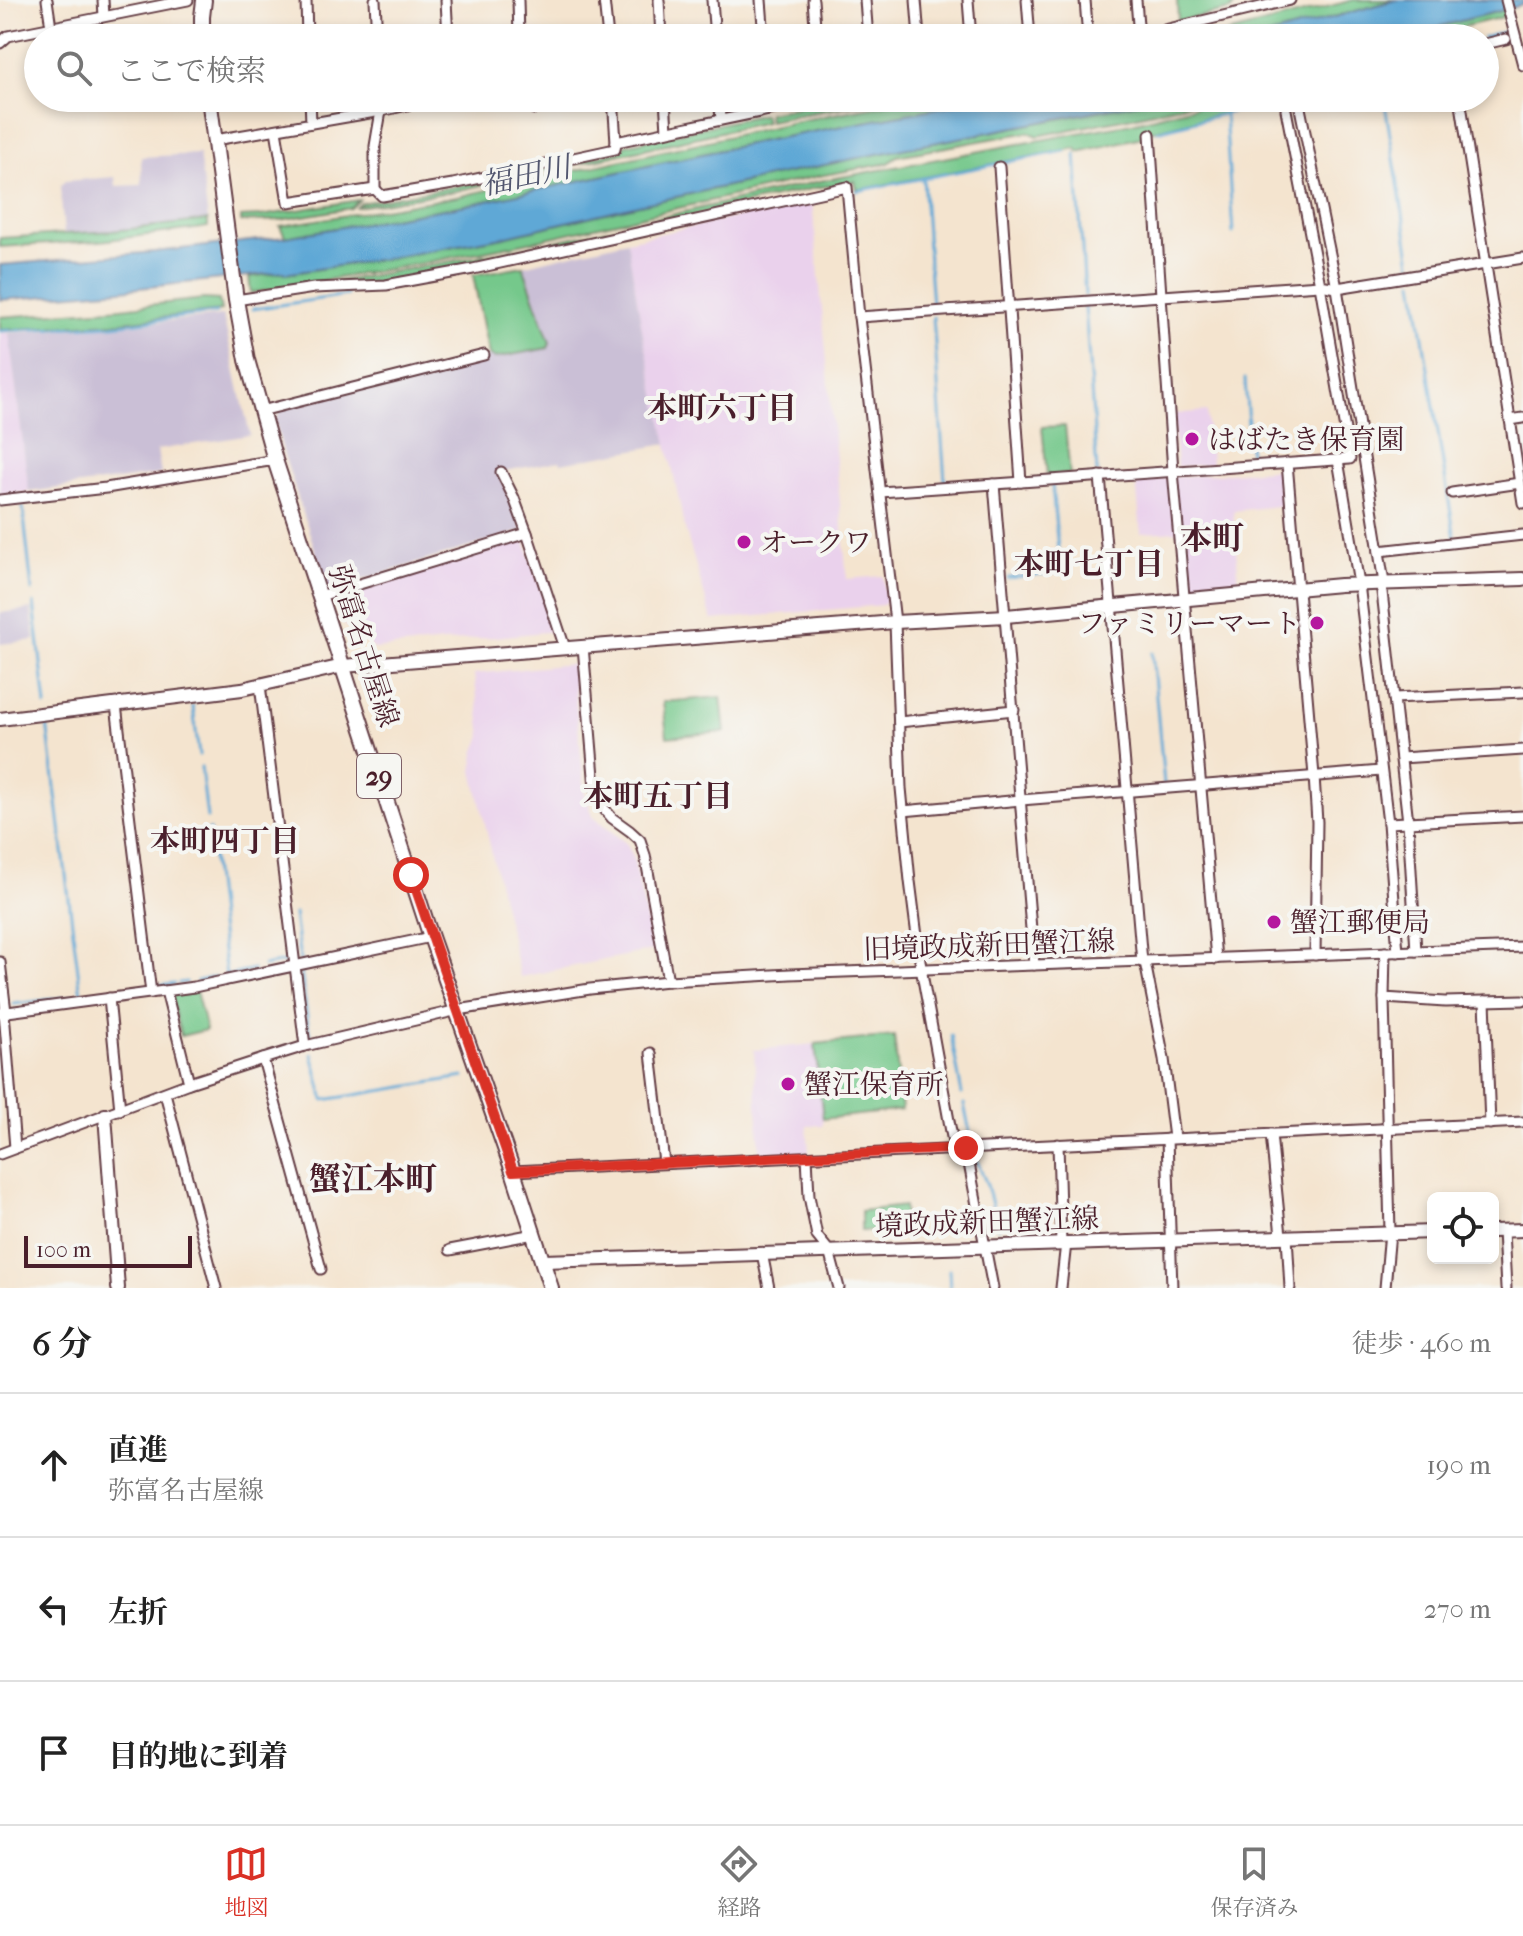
<!DOCTYPE html>
<html lang="ja">
<meta charset="utf-8">
<style>
:root{--surface:#fff;--page:#f6f6f6;--text:#222;--muted:#767676;--line:#e0e0e0;--accent:#d93025}
body{margin:0;font-family:"IM FELL French Canon","Noto Serif JP",serif;background:var(--page);color:var(--text)}
.controls{position:absolute;right:24px;bottom:24px;display:grid;overflow:hidden;border-radius:12px;box-shadow:0 4px 12px #0003}
.controls button{width:72px;height:72px;display:grid;place-items:center;padding:0;border:0;border-bottom:2px solid var(--line);background:var(--surface);color:var(--text);font:40px sans-serif}
.scale{position:absolute;left:24px;bottom:20px;width:168px;box-sizing:border-box;padding-left:8px;border:4px solid #4a1f2b;border-top:0;font-size:22px;line-height:28px;white-space:nowrap;color:#4a1f2b;-webkit-text-stroke:6px #f6f6f2;paint-order:stroke}
.stop{position:absolute;width:24px;height:24px;margin:-18px;border:6px solid #d93025;border-radius:50%;background:#fff}
.stop.end{background:#d93025;border-color:#fff;box-shadow:0 2px 8px #0008}
.list{margin:0;padding:0;list-style:none}
h2{display:flex;justify-content:space-between;align-items:center;height:104px;margin:0;padding:0 32px;font-size:34px}
h2 small{font-size:26px;font-weight:400;color:var(--muted)}
.list li{display:grid;grid-template-columns:52px 1fr auto;gap:24px;align-items:center;box-sizing:border-box;height:144px;padding:0 32px;border-top:2px solid var(--line)}
.list b{display:block;font-size:30px;white-space:nowrap}
.list p{margin:0;font-size:26px;white-space:nowrap;color:var(--muted)}
.list em{font-size:26px;font-style:normal;color:var(--muted)}
.icon{flex:none;width:44px;height:44px;fill:none;stroke:currentColor;stroke-width:2;stroke-linecap:round;stroke-linejoin:round}
.map{position:relative;flex:none;width:1523px;height:1288px;overflow:hidden}
.search{position:absolute;background:var(--surface);box-shadow:0 4px 12px #0003;left:24px;right:24px;top:24px;height:88px;display:flex;align-items:center;gap:20px;box-sizing:border-box;padding:0 28px;border-radius:44px;color:var(--muted);font-size:30px}
.sheet{height:536px;background:var(--surface)}
nav{display:flex;justify-content:space-around;align-items:center;box-sizing:border-box;height:112px;border-top:2px solid var(--line);background:var(--surface);font-size:22px;color:var(--muted)}
nav a{display:grid;justify-items:center;gap:4px}
nav .on{color:var(--accent)}
.map>svg:first-child{display:block}
.built{fill:#ead1ec}
.industrial{fill:#cabfd6}
.green{fill:#75c88b;stroke:#60745b;stroke-width:2}
.water{fill:#5ea8d6;stroke:#546480;stroke-width:2}
.lines{fill:none;stroke-linecap:round;stroke-linejoin:round}
.stream{stroke:#5ea8d6;stroke-width:3}
.street-casing{stroke:#643d44;stroke-width:13}
.secondary-casing{stroke:#643d44;stroke-width:16}
.primary-casing{stroke:#643d44;stroke-width:18}
.street{stroke:#fff;stroke-width:9}
.secondary{stroke:#fff;stroke-width:12}
.primary{stroke:#fff;stroke-width:14}
.route{stroke:#d93025;stroke-width:10}
.poi-dot{fill:#b5179e;stroke:#f6f6f2;stroke-width:3}
.labels{text-anchor:middle;dominant-baseline:central;stroke-width:8;stroke-linejoin:round;paint-order:stroke}
.shield{fill:#f6f6f2;stroke:#7e6067;stroke-width:2}
.shield-label{font-size:26px;font-weight:bold;fill:#4a1f2b}
.poi-label{font-size:28px;fill:#4a1f2b;stroke:#f6f6f2;text-anchor:start}
.street-label{font-size:28px;fill:#4a1f2b;stroke:#f6f6f2}
.water-label{font-size:30px;font-style:italic;fill:#52566f;stroke:#f6f6f2}
.neighbourhood-label{font-size:30px;font-weight:bold;fill:#4a1f2b;stroke:#f6f6f2}
.quarter-label{font-size:32px;font-weight:bold;fill:#4a1f2b;stroke:#f6f6f2}
</style>
<div class="map">
<svg width="1523" height="1288" viewBox="0 0 1523 1288">
<rect width="100%" height="100%" fill="#f6f6f2"/>
<filter id="ink" filterUnits="userSpaceOnUse"><feTurbulence type="fractalNoise" baseFrequency=".0125" numOctaves="2"/><feDisplacementMap in="SourceGraphic" scale="16" xChannelSelector="R" yChannelSelector="G"/><feConvolveMatrix kernelMatrix="1 2 1 2 8 2 1 2 1" color-interpolation-filters="sRGB"/></filter>
<filter id="wash" filterUnits="userSpaceOnUse"><feTurbulence type="fractalNoise" baseFrequency=".006" numOctaves="4" result="noise"/><feDisplacementMap in="SourceGraphic" scale="32" xChannelSelector="R" yChannelSelector="G"/><feGaussianBlur stdDeviation="1.8" result="paint"/><feColorMatrix in="noise" values="0 0 0 0 0 0 0 0 0 0 0 0 0 0 0 0 0 1.4 0 .05"/><feComposite in="paint" operator="in"/></filter>
<g filter="url(#wash)">
<rect width="100%" height="100%" fill="#f4e4cf"/>
<!-- built -->
<g class="built">
<path d="M812 201 847 579 883 576 886 602 883 605 712 620 686 532 643 335 627 241Z"/>
<path d="M0 333H9L29 492 0 495Z"/>
<path d="M1207 411 1211 464 1177 467 1173 414Z"/>
<path d="M1284 469 1286 505 1233 511 1239 585 1190 590 1187 587 1182 531 1141 533 1136 480Z"/>
<path d="M520 540 525 541 555 631 374 649 338 619 334 597Z"/>
<path d="M572 664 585 795 593 817 627 844 633 856 653 950 520 977 473 771 475 753 482 736 474 674Z"/>
<path d="M815 1044 823 1125 807 1126 809 1153 760 1156 754 1050Z"/>
</g>
<!-- industrial -->
<g class="industrial">
<path d="M199 154 208 220 112 231 64 234 60 186 65 181 115 177 116 186 142 185 141 157Z"/>
<path d="M627 241 643 335 667 444 561 463 560 461 498 472 512 499 522 531 331 589H328L284 455 275 420 279 415 277 409 489 356 495 358 548 348 550 343 523 266Z"/>
<path d="M223 316 250 435 157 450 161 474 29 492 9 333 114 326Z"/>
<path d="M31 609 35 640 0 644V613Z"/>
</g>
<!-- green -->
<g class="green">
<path d="M1177 0H1233L1234 6 1230 10 1178 21Z"/>
<path d="M1353 0H1395L1260 38H1209Z"/>
<path d="M1505 10 1507 16 1450 30 1434 38H1394Z"/>
<path d="M845 98H890L769 121 768 113Z"/>
<path d="M918 98H991L753 143 472 204 285 237 280 226 456 197 803 120Z"/>
<path d="M1163 98H1212L1132 117 1038 136 1029 132 897 156 889 163 819 176 525 243 424 263 251 293 249 277 285 272 286 274 390 258 503 237 639 205 862 157Z"/>
<path d="M1229 98H1284L1149 132 1146 136 1078 152 1077 148 857 190 855 181 815 188 478 264 374 283H331L525 248 820 181 1132 123Z"/>
<path d="M764 114 766 122 456 191 357 207 361 203 452 187 620 151 625 145Z"/>
<path d="M359 200 351 208 280 220 241 222V217L261 216Z"/>
<path d="M208 220V227L195 229 100 241 0 247V238L112 231Z"/>
<path d="M523 266 550 343 548 348 495 358 489 356 473 275Z"/>
<path d="M204 299 219 300 221 311 113 323 0 330V317L111 309Z"/>
<path d="M1065 426 1070 474 1047 476 1042 427Z"/>
<path d="M721 697 725 732 667 737 663 702Z"/>
<path d="M196 991 206 1030 181 1036 170 995Z"/>
<path d="M894 1036 902 1110 823 1119 815 1044Z"/>
<path d="M904 1206 905 1230 861 1231V1211Z"/>
</g>
<!-- water -->
<g class="water">
<path d="M1395 0H1523V5L1394 38H1260Z"/>
<path d="M991 98H1163L862 157 639 205 503 237 390 258 285 274V272L121 290 0 300V265L155 252 285 237 472 204 753 143Z"/>
</g>
<g class="lines">
<!-- stream -->
<g class="stream">
<path d="M1484 38 1510 30"/>
<path d="M1384 98 1411 263"/>
<path d="M1225 113 1233 233"/>
<path d="M1157 131 1286 98"/>
<path d="M1076 154 1085 295"/>
<path d="M923 178 932 306"/>
<path d="M857 191 1065 151"/>
<path d="M1414 281 1455 539"/>
<path d="M1085 306 1097 472"/>
<path d="M253 309 347 295"/>
<path d="M933 317 945 481"/>
<path d="M0 331 113 325 216 313"/>
<path d="M1245 379 1250 456"/>
<path d="M23 508 32 590"/>
<path d="M1008 578 1060 572 1052 484"/>
<path d="M34 603 46 706"/>
<path d="M1152 653 1164 784"/>
<path d="M193 707 199 755"/>
<path d="M47 723 81 995"/>
<path d="M201 767 207 818"/>
<path d="M209 830 226 976 253 970"/>
<path d="M294 914 300 960"/>
<path d="M263 966 289 961"/>
<path d="M301 972 310 1038"/>
<path d="M197 981 215 977"/>
<path d="M179 983 186 982"/>
<path d="M158 986 174 984"/>
<path d="M14 1004 143 988"/>
<path d="M951 1035 962 1094"/>
<path d="M312 1054 324 1100 464 1077"/>
<path d="M964 1104 972 1142"/>
<path d="M974 1153 987 1185 998 1228"/>
<path d="M949 1270 950 1288"/>
</g>
</g>
</g>
<g filter="url(#ink)">
<g class="lines">
<!-- street casing -->
<g class="street-casing">
<g id="street">
<path d="M47 0 51 27"/>
<path d="M103 0 104 16"/>
<path d="M306 0 307 38"/>
<path d="M375 0 377 38"/>
<path d="M446 0 448 38"/>
<path d="M518 0 519 38"/>
<path d="M604 0 608 38"/>
<path d="M659 0 661 38"/>
<path d="M712 0 715 38"/>
<path d="M761 0 764 38"/>
<path d="M813 0 816 38"/>
<path d="M865 0 868 38"/>
<path d="M916 0 919 38"/>
<path d="M968 0 971 38"/>
<path d="M1027 0 1030 38"/>
<path d="M1085 0 1088 38"/>
<path d="M1136 0 1139 37"/>
<path d="M1506 0 1523 65"/>
<path d="M1131 38 1290 0"/>
<path d="M0 43 8 36 188 0"/>
<path d="M1485 44 1506 39"/>
<path d="M310 98 311 123"/>
<path d="M532 98 534 109 588 98"/>
<path d="M665 98 667 131"/>
<path d="M719 98 721 119"/>
<path d="M1460 98 1523 503"/>
<path d="M1300 108 1337 288 1384 583"/>
<path d="M276 130 288 202 375 189 382 196 453 184 615 149 616 142 613 98"/>
<path d="M1150 134 1173 471 1216 959"/>
<path d="M215 140 381 111 438 98"/>
<path d="M616 142 827 98"/>
<path d="M999 167 1021 482"/>
<path d="M375 189V146L381 111 380 98"/>
<path d="M236 300 314 288 386 285 473 269 847 187 859 317 895 622 901 788 910 881 921 968 954 1148"/>
<path d="M859 317 1320 285 1337 288 1523 258"/>
<path d="M261 411 484 355"/>
<path d="M1510 420 1523 418"/>
<path d="M1338 460 1359 584 1388 823 1398 952"/>
<path d="M1287 463 1314 776 1317 822 1315 955"/>
<path d="M501 472 514 498 527 533"/>
<path d="M1100 476 1142 962"/>
<path d="M994 484 1034 965"/>
<path d="M880 492 1350 459 1320 285 1286 110"/>
<path d="M1452 493 1520 483"/>
<path d="M0 500 106 488 275 460"/>
<path d="M1379 551 1523 535"/>
<path d="M1381 583 1408 822 1416 951"/>
<path d="M320 596 527 533 565 648"/>
<path d="M583 646 595 788 600 804 612 818 630 831 640 840 645 855 668 981"/>
<path d="M260 685 305 1046"/>
<path d="M1394 698 1523 692"/>
<path d="M116 705 151 993"/>
<path d="M899 722 1014 710"/>
<path d="M1401 758 1523 750"/>
<path d="M903 811 1021 800 1381 771"/>
<path d="M1388 823 1523 816"/>
<path d="M1385 952 1384 998 1445 1002 1523 1000"/>
<path d="M0 962 6 1012"/>
<path d="M1145 962 1164 1059 1174 1138"/>
<path d="M166 991 189 1083"/>
<path d="M109 998 120 1110"/>
<path d="M1384 998 1390 1232 1385 1288"/>
<path d="M1485 1001 1490 1124"/>
<path d="M4 1012 15 1148"/>
<path d="M0 1013 194 987 431 937"/>
<path d="M651 1053 664 1163"/>
<path d="M263 1059 321 1269"/>
<path d="M165 1093 216 1288"/>
<path d="M1271 1134 1281 1236"/>
<path d="M1167 1139 1172 1288"/>
<path d="M1058 1144 1061 1244"/>
<path d="M966 1148 993 1288"/>
<path d="M0 1154 189 1083 263 1059 305 1046 458 1010 590 989 668 981 790 974 1523 947"/>
<path d="M807 1156 809 1196 817 1236 829 1251 839 1288"/>
<path d="M513 1171 1523 1122"/>
<path d="M1503 1231 1506 1288"/>
<path d="M1287 1236 1290 1288"/>
<path d="M450 1250 534 1234"/>
<path d="M762 1253 769 1288"/>
<path d="M1061 1288 1066 1243"/>
</g>
</g>
<!-- secondary casing -->
<g class="secondary-casing">
<g id="secondary">
<path d="M0 719 242 689 343 666 895 622 1006 616 1340 585 1523 579"/>
<path d="M105 1115 118 1288"/>
<path d="M1493 1231 1523 1230"/>
<path d="M544 1261 1433 1232"/>
</g>
</g>
<!-- primary casing -->
<g class="primary-casing">
<g id="primary">
<path d="M202 38V17L204 0"/>
<path d="M209 98 236 300 247 360 275 460 431 937 513 1171 551 1288"/>
</g>
</g>
<!-- street -->
<use href="#street" class="street"/>
<!-- secondary -->
<use href="#secondary" class="secondary"/>
<!-- primary -->
<use href="#primary" class="primary"/>
</g>
</g>
<g class="lines" filter="url(#ink)">
<!-- route -->
<path class="route" d="M411 875 513 1171 966 1148"/>
</g>
<!-- markers -->
<g class="poi-dot">
<circle cx="1192" cy="439" r="8"/>
<circle cx="744" cy="542" r="8"/>
<circle cx="1317" cy="623" r="8"/>
<circle cx="1274" cy="922" r="8"/>
<circle cx="788" cy="1084" r="8"/>
</g>
<g class="labels">
<!-- shield labels -->
<rect class="shield" x="357" y="754" width="44" height="44" rx="6"/>
<g class="shield-label">
<text x="379" y="776">29</text>
</g>
<!-- poi labels -->
<g class="poi-label">
<text x="1208" y="439">はばたき保育園</text>
<text x="760" y="542">オークワ</text>
<text x="1301" y="623" text-anchor="end">ファミリーマート</text>
<text x="1290" y="922">蟹江郵便局</text>
<text x="804" y="1084">蟹江保育所</text>
</g>
<!-- street labels -->
<g class="street-label">
<text transform="translate(364 646) rotate(72)">弥富名古屋線</text>
<text transform="translate(989 945) rotate(-2)">旧境政成新田蟹江線</text>
<text transform="translate(987 1222) rotate(-2)">境政成新田蟹江線</text>
</g>
<!-- water labels -->
<g class="water-label">
<text transform="translate(526 176) rotate(-12)">福田川</text>
</g>
<!-- neighbourhood labels -->
<g class="neighbourhood-label">
<text x="722" y="408">本町六丁目</text>
<text x="1089" y="564">本町七丁目</text>
<text x="658" y="796">本町五丁目</text>
<text x="225" y="841">本町四丁目</text>
</g>
<!-- quarter labels -->
<g class="quarter-label">
<text x="1212" y="538">本町</text>
<text x="373" y="1179">蟹江本町</text>
</g>
</g>
</svg>
<div class="controls">
<button><svg class="icon" aria-label="locate" viewBox="0 0 24 24"><circle cx="12" cy="12" r="6"/><path d="M12 2v4M12 18v4M2 12h4M18 12h4"/></svg></button>
</div>
<div class="scale">100 m</div>
<div class="stop" style="left:411px;top:875px"></div>
<div class="stop end" style="left:966px;top:1148px"></div>
<div class="search"><svg class="icon" aria-label="search" viewBox="0 0 24 24"><circle cx="10" cy="10" r="6"/><path d="M15 15l6 6"/></svg>ここで検索</div>
</div>
<section class="sheet">
<h2>6 分<small>徒歩 · 460 m</small></h2>
<ul class="list">
<li><svg class="icon" aria-label="ahead" viewBox="0 0 24 24"><path d="M12 20V5M6 11l6-6 6 6"/></svg><div><b>直進</b><p>弥富名古屋線</p></div><em>190 m</em></li>
<li><svg class="icon" aria-label="left" viewBox="0 0 24 24"><path d="M17 20v-9H6M10 6l-5 5 5 5"/></svg><div><b>左折</b></div><em>270 m</em></li>
<li><svg class="icon" aria-label="arrive" viewBox="0 0 24 24"><path d="M6 21V4h12l-3 4 3 4H6"/></svg><div><b>目的地に到着</b></div></li>
</ul>
</section>
<nav>
<a class="on"><svg class="icon" aria-label="map" viewBox="0 0 24 24"><path d="M3 6l6-2 6 2 6-2v14l-6 2-6-2-6 2zM9 4v14M15 6v14"/></svg>地図</a>
<a><svg class="icon" aria-label="directions" viewBox="0 0 24 24"><path d="M12 3l9 9-9 9-9-9zM9 14v-3h6M13 9l2 2-2 2"/></svg>経路</a>
<a><svg class="icon" aria-label="saved" viewBox="0 0 24 24"><path d="M7 4h10v16l-5-4-5 4z"/></svg>保存済み</a>
</nav>
